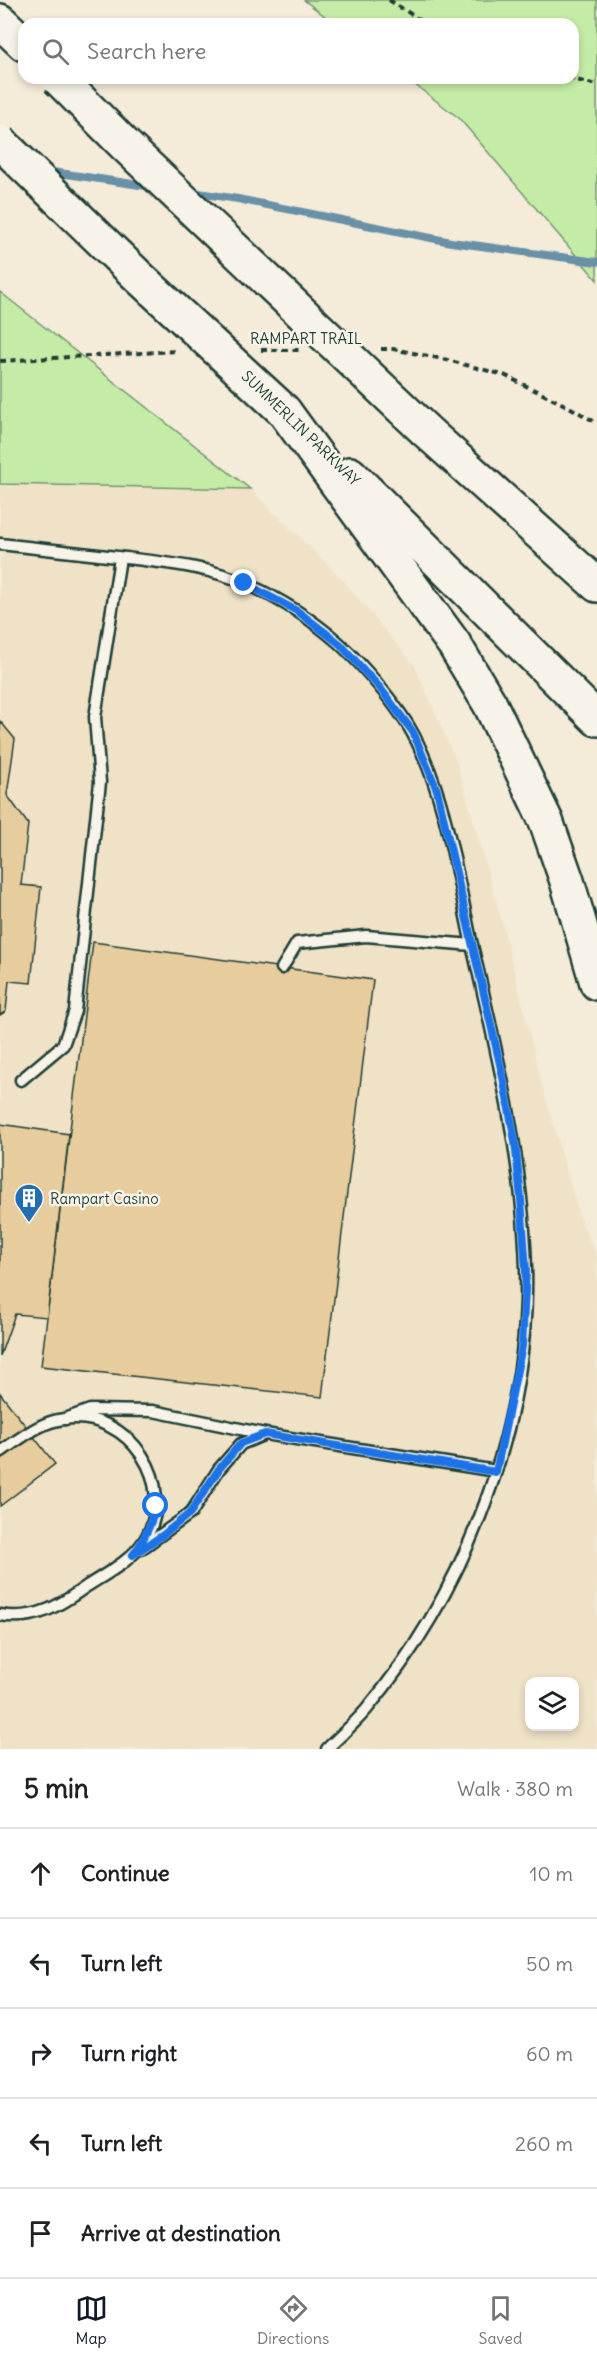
<!DOCTYPE html>
<meta charset="utf-8">
<style>
:root{--surface:#fff;--page:#f6f6f6;--text:#202124;--muted:#757577;--line:#e0e0e0;--accent:#111827}
body{margin:0;font-family:Delius,sans-serif;background:var(--page);color:var(--text)}
.controls{position:absolute;right:18px;bottom:18px;display:grid;overflow:hidden;border-radius:12px;box-shadow:0 3px 9px #0003}
.controls button{width:54px;height:54px;display:grid;place-items:center;padding:0;border:0;border-bottom:2px solid var(--line);background:var(--surface);color:var(--text);font:30px sans-serif}
.stop{position:absolute;width:18px;height:18px;margin:-14px;border:4px solid #1a73e8;border-radius:50%;background:#fff}
.stop.end{background:#1a73e8;border-color:#fff;box-shadow:0 2px 6px #0008}
.list{margin:0;padding:0;list-style:none}
h2{display:flex;justify-content:space-between;align-items:center;height:78px;margin:0;padding:0 24px;font-size:26px}
h2 small{font-size:20px;font-weight:400;color:var(--muted)}
.list li{display:grid;grid-template-columns:39px 1fr auto;gap:18px;align-items:center;box-sizing:border-box;height:90px;padding:0 24px;border-top:2px solid var(--line)}
.list b{display:block;font-size:22px;white-space:nowrap}
.list em{font-size:20px;font-style:normal;color:var(--muted)}
.icon{flex:none;width:33px;height:33px;fill:none;stroke:currentColor;stroke-width:2;stroke-linecap:round;stroke-linejoin:round}
.map{position:relative;flex:none;width:597px;height:1749px;overflow:hidden}
.search{position:absolute;background:var(--surface);box-shadow:0 3px 9px #0003;left:18px;right:18px;top:18px;height:66px;display:flex;align-items:center;gap:15px;box-sizing:border-box;padding:0 21px;border-radius:18px;color:var(--muted);font-size:22px}
.sheet{height:528px;background:var(--surface)}
nav{display:flex;justify-content:space-around;align-items:center;box-sizing:border-box;height:84px;border-top:2px solid var(--line);background:var(--surface);font-size:16px;color:var(--muted)}
nav a{display:grid;justify-items:center;gap:3px}
nav .on{color:var(--accent)}
.map>svg:first-child{display:block}
.built{fill:#f0e2c7;fill-rule:evenodd}
.green{fill:#c5eca7;stroke:#72946e;stroke-width:1.5}
.lines{fill:none;stroke-linecap:round;stroke-linejoin:round}
.stream{stroke:#6890a7;stroke-width:8}
.building{fill:#e7cd9d;stroke:#1f3d34;stroke-width:1.5}
.lane-casing{stroke:#1f3d34;stroke-width:15}
.highway-casing{stroke:#1f3d34;stroke-width:38}
.path{stroke:#1f3d34;stroke-width:4;stroke-dasharray:6 4.5;stroke-linecap:butt}
.lane{stroke:#f7f3e8;stroke-width:10}
.highway{stroke:#f7f3e8;stroke-width:33}
.highway-bridge-casing{stroke:#1f3d34;stroke-width:38;stroke-linecap:butt}
.highway-bridge{stroke:#f7f3e8;stroke-width:33}
.route{stroke:#1a73e8;stroke-width:8}
.labels{text-anchor:middle;dominant-baseline:central;stroke-width:5;stroke-linejoin:round;paint-order:stroke}
.street-label{font-size:15px;fill:#1f3d34;stroke:#f7f3e8}
.poi-label{font-size:15px;fill:#1f3d34;stroke:#f7f3e8;text-anchor:start}
</style>
<div class="map">
<svg width="597" height="1749" viewBox="0 0 597 1749">
<rect width="100%" height="100%" fill="#f4ebd9"/>
<filter id="ink" filterUnits="userSpaceOnUse"><feTurbulence type="fractalNoise" baseFrequency=".0167" numOctaves="2"/><feDisplacementMap in="SourceGraphic" scale="12" xChannelSelector="R" yChannelSelector="G"/><feConvolveMatrix kernelMatrix="1 2 1 2 8 2 1 2 1" color-interpolation-filters="sRGB"/></filter>
<g filter="url(#ink)">
<!-- built -->
<path class="built" d="M0 484 250 489 341 578 415 666 457 763 503 926 543 1088 581 1221 597 1256V1749H0ZM530 1682H574V1726H530Z"/>
<!-- green -->
<g class="green">
<path d="M304 0H597V280L459 118 406 78H573V24H335Z"/>
<path d="M0 292 250 489 0 484Z"/>
</g>
<g class="lines">
<!-- stream -->
<g class="stream">
<path d="M46 171 153 187"/>
<path d="M192 192 238 199 451 242 597 262"/>
</g>
</g>
<!-- building -->
<g class="building">
<path d="M0 721 15 739 7 795 28 824 21 885 41 887 31 983 9 981 6 1011 0 1015Z"/>
<path d="M93 942 373 980 322 1397 41 1366Z"/>
<path d="M0 1124 69 1134 47 1317 15 1314 0 1356Z"/>
<path d="M0 1393 55 1464 0 1506Z"/>
</g>
<g class="lines">
<!-- lane casing -->
<g class="lane-casing">
<g id="lane">
<path d="M0 544C39 548 78 553 117 557 159 562 208 566 247 584 280 599 312 619 339 643 363 665 398 706 413 734 446 795 457 877 472 945 497 1052 523 1158 526 1269 530 1425 466 1591 366 1710 354 1724 340 1736 327 1749"/>
<path d="M282 968 297 943 366 936 472 945"/>
<path d="M21 1080 63 1045 75 1011 100 782 95 717 120 558"/>
<path d="M65 1419 90 1410 153 1411 265 1434 496 1471"/>
<path d="M0 1452C20 1439 39 1422 64 1419 129 1409 180 1485 144 1541 131 1561 107 1573 87 1586 59 1606 36 1621 0 1615"/>
<path d="M141 1549 191 1513 219 1469 241 1444 265 1434"/>
</g>
</g>
<!-- highway casing -->
<g class="highway-casing">
<g id="highway">
<path d="M0 21 24 44"/>
<path d="M284 411 454 644 490 704 546 821 567 881 597 983"/>
<path d="M425 430 597 585"/>
<path d="M350 474 597 719"/>
</g>
</g>
<!-- path -->
<g class="path">
<path d="M389 0 426 24"/>
<path d="M568 78 597 85"/>
<path d="M381 349H393L443 359 504 375 571 408 597 423"/>
<path d="M261 350H299"/>
<path d="M0 361 176 351"/>
</g>
<!-- lane -->
<use href="#lane" class="lane"/>
<!-- highway -->
<use href="#highway" class="highway"/>
<!-- highway-bridge casing -->
<g class="highway-bridge-casing">
<g id="highway-bridge">
<path d="M58 78 126 146 425 430"/>
<path d="M0 142 141 279 284 411"/>
</g>
</g>
<!-- highway-bridge -->
<use href="#highway-bridge" class="highway-bridge"/>
</g>
</g>
<g class="lines" filter="url(#ink)">
<!-- route -->
<path class="route" d="M156 1506C151 1525 145 1539 133 1555L163 1535 190 1513 219 1469 241 1443 265 1434 496 1472 522 1346 526 1271 521 1199 515 1141 503 1077 437 790 413 732 380 688 340 644 297 611 244 583"/>
</g>
<!-- icons -->
<defs>
<g id="building-pin" transform="scale(1.5)"><path d="M0 17L-7.5 6A9.5 9.5 0 1 1 7.5 6Z" fill="#1f6fb2" stroke="#f7f3e8"/><path d="M-4-6H4V6H1V3H-1V6H-4ZM-2.5-4.3h1.7v1.8h-1.7ZM.8-4.3h1.7v1.8H.8ZM-2.5-1h1.7V.8h-1.7ZM.8-1h1.7V.8H.8Z" fill="#fff"/></g>
</defs>
<g fill-rule="evenodd">
<use href="#building-pin" x="29" y="1198"/>
</g>
<g class="labels">
<!-- street labels -->
<g class="street-label">
<text x="306" y="338">RAMPART TRAIL</text>
<text transform="translate(301 428) rotate(44)">SUMMERLIN PARKWAY</text>
</g>
<!-- poi labels -->
<g class="poi-label">
<text x="50" y="1198">Rampart Casino</text>
</g>
</g>
</svg>
<div class="controls">
<button><svg class="icon" aria-label="layers" viewBox="0 0 24 24"><path d="M12 4l9 5-9 5-9-5zM3 14l9 5 9-5"/></svg></button>
</div>
<div class="stop" style="left:156px;top:1506px"></div>
<div class="stop end" style="left:244px;top:583px"></div>
<div class="search"><svg class="icon" aria-label="search" viewBox="0 0 24 24"><circle cx="10" cy="10" r="6"/><path d="M15 15l6 6"/></svg>Search here</div>
</div>
<section class="sheet">
<h2>5 min<small>Walk · 380 m</small></h2>
<ul class="list">
<li><svg class="icon" aria-label="ahead" viewBox="0 0 24 24"><path d="M12 20V5M6 11l6-6 6 6"/></svg><div><b>Continue</b></div><em>10 m</em></li>
<li><svg class="icon" aria-label="left" viewBox="0 0 24 24"><path d="M17 20v-9H6M10 6l-5 5 5 5"/></svg><div><b>Turn left</b></div><em>50 m</em></li>
<li><svg class="icon" aria-label="right" viewBox="0 0 24 24"><path d="M7 20v-9h11M14 6l5 5-5 5"/></svg><div><b>Turn right</b></div><em>60 m</em></li>
<li><svg class="icon" aria-label="left" viewBox="0 0 24 24"><path d="M17 20v-9H6M10 6l-5 5 5 5"/></svg><div><b>Turn left</b></div><em>260 m</em></li>
<li><svg class="icon" aria-label="arrive" viewBox="0 0 24 24"><path d="M6 21V4h12l-3 4 3 4H6"/></svg><div><b>Arrive at destination</b></div></li>
</ul>
</section>
<nav>
<a class="on"><svg class="icon" aria-label="map" viewBox="0 0 24 24"><path d="M3 6l6-2 6 2 6-2v14l-6 2-6-2-6 2zM9 4v14M15 6v14"/></svg>Map</a>
<a><svg class="icon" aria-label="directions" viewBox="0 0 24 24"><path d="M12 3l9 9-9 9-9-9zM9 14v-3h6M13 9l2 2-2 2"/></svg>Directions</a>
<a><svg class="icon" aria-label="saved" viewBox="0 0 24 24"><path d="M7 4h10v16l-5-4-5 4z"/></svg>Saved</a>
</nav>
